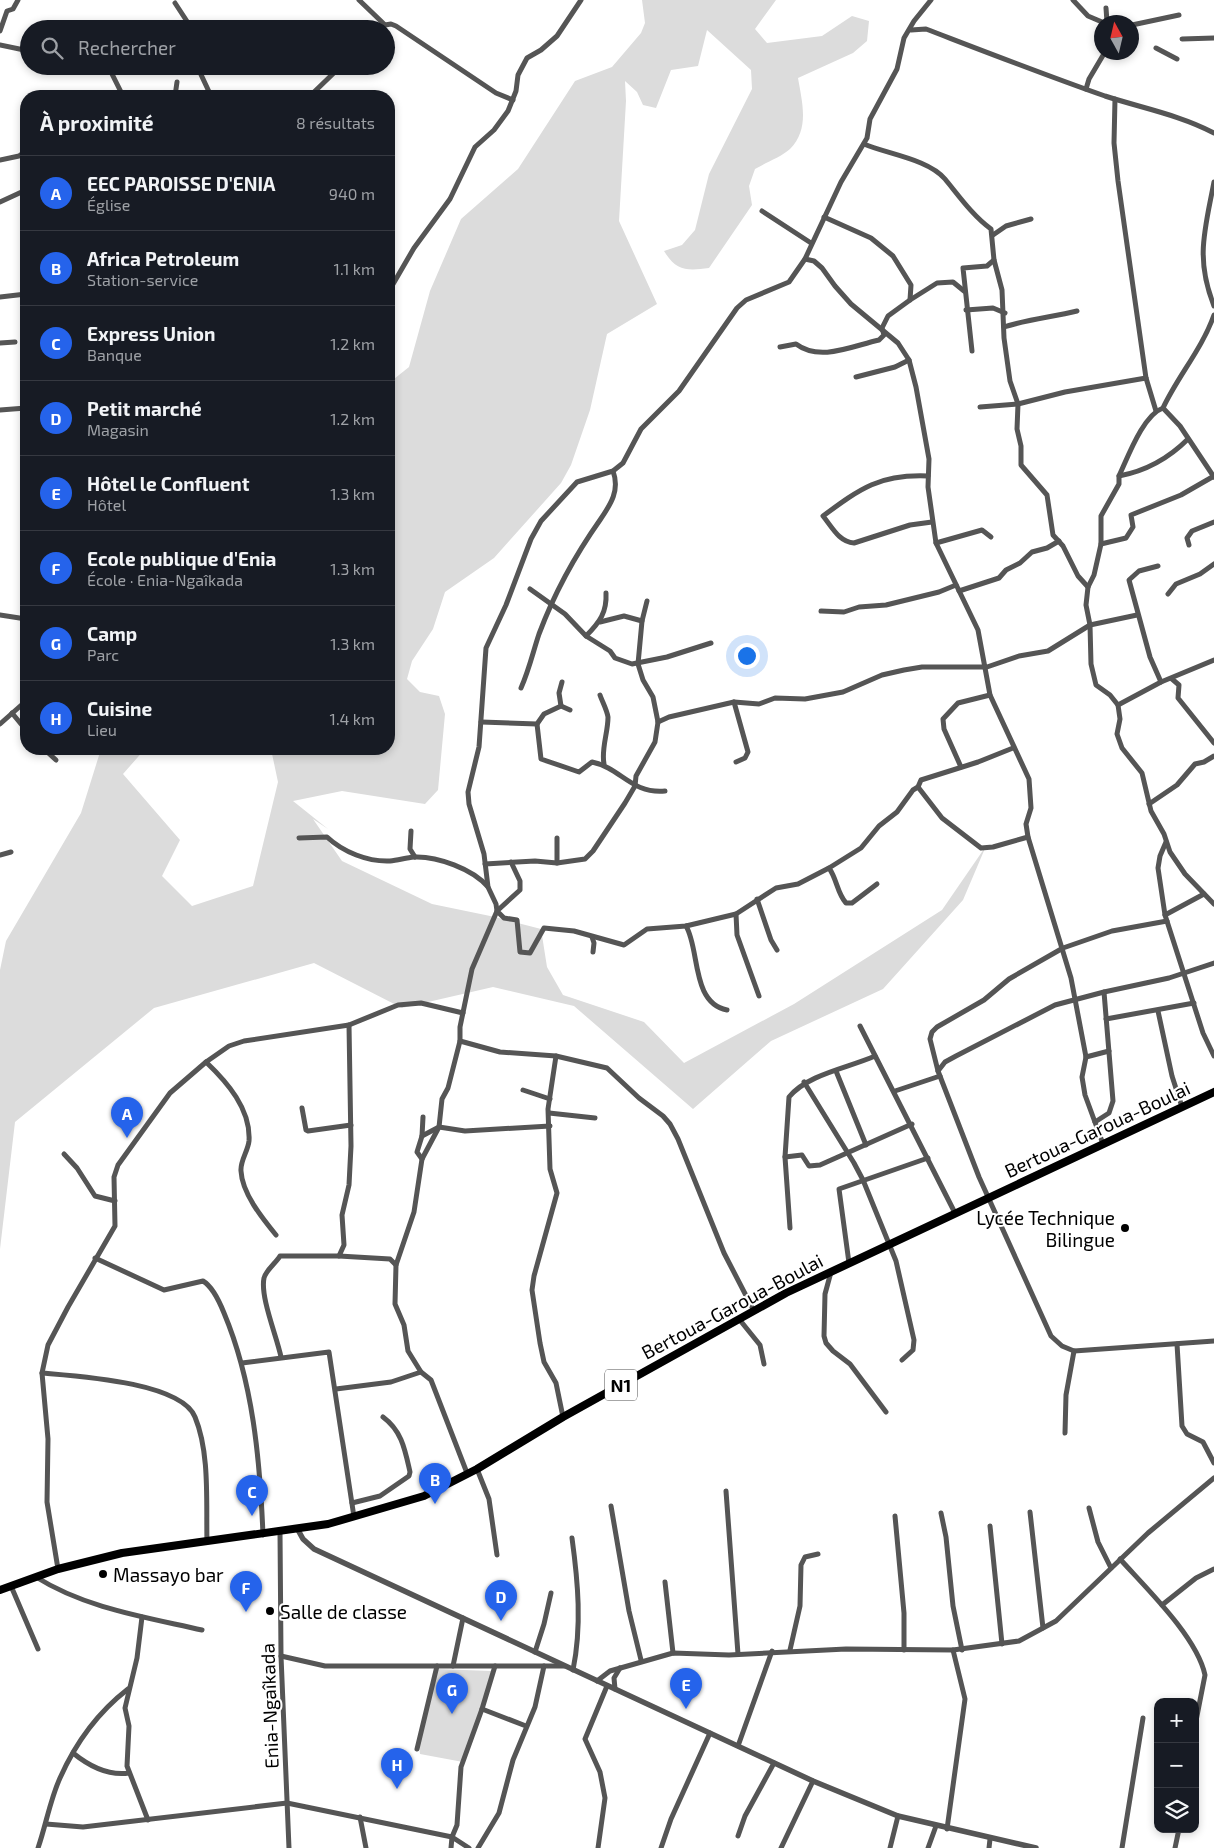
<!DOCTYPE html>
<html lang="fr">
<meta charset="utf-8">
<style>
:root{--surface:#171b24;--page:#20242c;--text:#f1f3f6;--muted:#9ea1a6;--line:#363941;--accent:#2563eb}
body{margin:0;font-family:"Exo 2",sans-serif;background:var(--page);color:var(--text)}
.controls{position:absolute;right:15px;bottom:15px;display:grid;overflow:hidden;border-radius:10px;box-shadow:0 2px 8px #0003}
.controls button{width:45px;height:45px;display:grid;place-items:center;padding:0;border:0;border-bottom:1px solid var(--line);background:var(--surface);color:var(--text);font:25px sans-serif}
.compass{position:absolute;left:1094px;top:15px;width:45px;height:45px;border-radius:50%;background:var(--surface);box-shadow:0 2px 8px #0003;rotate:352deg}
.you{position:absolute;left:746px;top:655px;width:18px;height:18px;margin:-12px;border:4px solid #fff;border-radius:50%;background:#1a73e8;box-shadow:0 0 0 8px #1a73e833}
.badge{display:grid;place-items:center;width:32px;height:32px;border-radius:50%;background:var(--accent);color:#fff;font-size:16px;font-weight:700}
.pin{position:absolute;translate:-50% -41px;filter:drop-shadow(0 1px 2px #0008)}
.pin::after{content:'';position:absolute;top:26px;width:18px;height:15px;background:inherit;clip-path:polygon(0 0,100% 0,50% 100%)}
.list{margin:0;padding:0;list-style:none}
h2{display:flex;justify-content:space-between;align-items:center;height:65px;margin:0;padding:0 20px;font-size:21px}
h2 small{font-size:16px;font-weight:400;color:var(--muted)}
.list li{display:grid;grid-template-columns:32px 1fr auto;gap:15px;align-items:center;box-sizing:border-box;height:75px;padding:0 20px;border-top:1px solid var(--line)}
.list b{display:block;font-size:19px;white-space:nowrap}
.list p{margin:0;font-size:16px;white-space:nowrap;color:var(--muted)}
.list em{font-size:16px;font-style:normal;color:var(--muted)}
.icon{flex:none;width:28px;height:28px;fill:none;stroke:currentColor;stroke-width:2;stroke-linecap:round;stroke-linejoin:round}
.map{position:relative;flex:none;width:1214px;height:1848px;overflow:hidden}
.search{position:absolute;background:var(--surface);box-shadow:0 2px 8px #0003;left:20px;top:20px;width:375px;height:55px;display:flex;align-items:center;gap:12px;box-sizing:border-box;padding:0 18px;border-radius:28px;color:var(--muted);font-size:19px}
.panel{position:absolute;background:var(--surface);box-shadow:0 2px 8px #0003;left:20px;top:90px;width:375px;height:665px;border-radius:20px}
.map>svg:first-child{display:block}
.green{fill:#dcdcdc}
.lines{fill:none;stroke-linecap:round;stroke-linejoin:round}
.minor{stroke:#555;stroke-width:5}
.tertiary{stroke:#555;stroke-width:5.5}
.trunk{stroke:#000;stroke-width:8}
.poi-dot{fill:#000;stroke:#fff;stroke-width:2}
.labels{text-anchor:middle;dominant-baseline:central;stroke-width:4;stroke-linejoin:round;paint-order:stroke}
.shield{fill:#fff;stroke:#4c4c4c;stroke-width:1}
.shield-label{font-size:18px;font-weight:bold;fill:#000}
.street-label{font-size:19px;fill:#000;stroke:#fff}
.poi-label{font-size:19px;fill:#000;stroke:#fff;text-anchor:start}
</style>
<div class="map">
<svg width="1214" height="1848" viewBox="0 0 1214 1848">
<rect width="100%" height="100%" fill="#fff"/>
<!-- green -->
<g class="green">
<path d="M642 0H776L755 29 767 43 822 36 852 16 869 21 867 41 853 53 798 78C802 102 810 129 790 149 781 157 765 163 755 169L749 186 752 205 709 268C687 271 676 271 664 251L682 245 695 230 709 174 752 89 751 70 707 30 698 66 671 70 656 108 643 105 637 92 625 81 626 101 619 221 657 304 607 334 590 410 571 465 561 483 494 558 445 592 433 629 412 661 407 679 420 692 439 696 445 714 438 790 425 804 342 791 293 801 328 829 313 819 342 861 432 904 495 917 541 929 547 967 563 995 644 1022 684 1063 794 1004 942 910 986 846 963 900 883 989 771 1041 693 1109 574 1006 493 987 402 1008 314 963 154 1008 15 1122 0 1249V970L6 941 81 813 101 749H145L123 774 180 840 162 876 192 906 253 886 278 782 271 749H389V383L409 367 430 291 461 219 518 169 575 81 612 67 641 33 645 23Z"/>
<path d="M435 1669 492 1671 463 1762 420 1754 418 1739Z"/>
</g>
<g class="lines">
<!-- minor -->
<g class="minor">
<path d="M359 0 385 25 381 29"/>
<path d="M1073 0 1088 16 1102 22"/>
<path d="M175 3 192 29"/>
<path d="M1106 8 1107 22"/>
<path d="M385 25 391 24 396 26 496 93 513 100"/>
<path d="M1132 25 1179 15"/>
<path d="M911 30 926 29C986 52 1045 75 1105 96 1142 108 1180 115 1214 133"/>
<path d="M0 31 7 11 13 9 18 0"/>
<path d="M1182 39 1214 38"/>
<path d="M0 45 29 51"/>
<path d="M1156 48 1177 59"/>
<path d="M197 66 211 96"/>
<path d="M112 74 123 96"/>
<path d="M1086 89 1089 79 1105 52"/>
<path d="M175 96 177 82"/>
<path d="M310 96 341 66"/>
<path d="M1115 99 1114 143 1118 181 1146 378 1156 411"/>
<path d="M864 144C887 154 928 159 945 179 959 196 973 216 991 229L994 260 1002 290 1004 338 1010 381 1018 404 1017 429 1021 446V465L1047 495 1053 535 1063 546 1078 576 1088 587"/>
<path d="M0 160 19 156 26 151"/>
<path d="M1214 182C1205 230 1195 258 1214 306"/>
<path d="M0 202 26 190"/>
<path d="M762 211 811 243"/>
<path d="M824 217 871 238 893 256 911 285 910 300"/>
<path d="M993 235 1006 226 1031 219"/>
<path d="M805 259 814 261 822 268 835 286 851 304 898 343 909 360 916 387 929 459 928 487 936 543 978 630 990 695 1029 779 1031 808 1026 824 1028 837 1071 978 1086 1057 1082 1077 1085 1095 1103 1144"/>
<path d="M389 291 414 248 450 199 475 147 494 130 508 111 516 91 518 75 527 58 541 50 557 36 581 0"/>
<path d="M0 297 26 294"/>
<path d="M966 310 993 308 1005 313"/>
<path d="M1214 315C1202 349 1178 376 1163 408 1143 415 1128 457 1119 476V484L1101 516V544L1094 575 1088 587 1086 605 1090 625 1091 664 1096 685 1110 695 1118 705 1120 719 1117 734 1122 748 1142 773 1151 811 1164 834 1170 852 1185 874 1214 904"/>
<path d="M1004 327C1028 319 1053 317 1077 311"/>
<path d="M0 343 15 342"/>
<path d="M780 347 796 344C820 362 852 346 879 340L884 335 882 328 888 316 910 300 937 283 953 282 964 291"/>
<path d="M972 351 963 268 987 266 994 260"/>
<path d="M856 377 895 367 909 360"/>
<path d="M980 407 1018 404 1065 392 1146 378"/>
<path d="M1163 408 1180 426 1214 477"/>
<path d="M0 410 26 408"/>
<path d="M928 476C880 474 861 488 823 516 832 527 839 542 854 543L910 525 932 522"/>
<path d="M1119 476C1146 471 1169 458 1188 439"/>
<path d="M936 543 982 530 991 537"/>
<path d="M1101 544 1126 538 1133 527 1131 515 1181 495 1214 476"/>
<path d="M1189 545 1187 538 1192 531 1214 522"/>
<path d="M1158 566 1139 571 1129 580 1150 657 1161 682"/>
<path d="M530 589 565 614 586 636 610 651 615 658 632 664 667 657 711 643"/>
<path d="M959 591 999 578 1006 570 1020 563 1032 552 1047 548 1059 541"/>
<path d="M1168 594 1176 584 1200 574 1214 564"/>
<path d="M821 611 844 612 859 607 886 605 939 592 956 585"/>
<path d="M0 615 26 619"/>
<path d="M600 622 624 616 642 621"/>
<path d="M586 636C600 622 607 612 606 593"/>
<path d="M1172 679 1179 685 1178 698 1214 743"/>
<path d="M521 688C529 670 533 652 539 634 554 594 576 554 600 520 611 504 620 490 613 471"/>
<path d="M600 695C602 701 607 710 608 717 608 733 601 749 604 764"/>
<path d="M734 702 748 752 745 758 736 762"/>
<path d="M1118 705 1161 682 1214 660"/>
<path d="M561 706 559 693 562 682"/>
<path d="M12 713 26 730"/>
<path d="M481 722 537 724 544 714 561 706 570 710"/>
<path d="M658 722 669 717 734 702 759 704 775 698 805 699 843 692 882 675 904 670 922 667H987L1019 656 1048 651 1090 625 1137 615"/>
<path d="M0 724 26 701"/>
<path d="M537 724 541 759 579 772 592 762C621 768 631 794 665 791"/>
<path d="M1013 748 978 762 921 780 918 787 942 818 981 848 993 847 1028 837"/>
<path d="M44 749 56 760"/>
<path d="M961 767 944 729 943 719 958 703 990 695"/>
<path d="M1149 804 1177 785 1195 764 1204 762 1214 756"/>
<path d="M411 831 410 849 415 857"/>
<path d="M299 838 327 837C343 852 368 862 390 861 398 860 406 858 414 857 437 856 473 869 488 887"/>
<path d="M557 838V863"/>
<path d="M1166 842 1160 856 1158 868 1165 915 1203 1033 1214 1056"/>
<path d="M0 855 11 852"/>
<path d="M511 862 520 881V890L497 911 504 918 517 920 520 952 530 953 544 928 574 931 624 945 647 929 686 926 736 914 776 888 798 884 829 868"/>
<path d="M485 864 535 861 557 863 585 859 593 851 625 803 635 786 636 776 655 742 658 722 653 697 643 680 638 664 642 621 647 601"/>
<path d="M877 884 852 903H846C837 893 837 879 829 868L861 848 879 826 897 812 913 790 918 787"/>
<path d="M757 899 771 940 777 950"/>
<path d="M736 914 737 935 759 996"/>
<path d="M1165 915 1204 894"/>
<path d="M1167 921 1112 931 1063 948 1009 979 984 1000 937 1027 932 1032 930 1039 938 1071 979 1177 1051 1336 1062 1346 1074 1351 1214 1341"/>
<path d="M686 926C700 949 691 1003 727 1010"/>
<path d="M592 937 594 943 593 952"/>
<path d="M1158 1011 1172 1076 1182 1107"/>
<path d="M1106 1019 1194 1003"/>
<path d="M349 1025 351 1146 349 1185 342 1215 344 1245 339 1256 390 1259 396 1265"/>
<path d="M860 1026 955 1213"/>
<path d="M460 1041 500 1052 556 1056 607 1068 639 1098 663 1116 670 1124 678 1139 724 1253 754 1311"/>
<path d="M556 1056 548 1109 550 1169 557 1193 534 1276 532 1290 540 1343 544 1362 556 1383 563 1417"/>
<path d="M1086 1057 1109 1051"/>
<path d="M206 1062C227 1082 251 1109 249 1141 248 1151 240 1161 241 1171 242 1193 262 1218 276 1235"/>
<path d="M836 1071 866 1145"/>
<path d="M938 1071 945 1062 956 1056 1055 1005 1104 992 1169 978 1214 963"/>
<path d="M804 1082 854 1163 863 1180 896 1261 914 1340 913 1350 902 1360"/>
<path d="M523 1090 550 1099"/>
<path d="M895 1091 940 1076"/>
<path d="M302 1108 306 1130 308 1131 351 1125"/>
<path d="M549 1113 595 1118"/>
<path d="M1095 1122 1109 1113 1113 1101 1104 992"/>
<path d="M422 1136 439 1127 465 1131 550 1126"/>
<path d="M64 1154 77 1168 95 1196 115 1201"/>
<path d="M785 1157 802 1155 809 1166 820 1165 912 1124"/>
<path d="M422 1159 417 1152 422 1136 423 1117"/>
<path d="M790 1228 785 1157 789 1097C808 1074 848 1068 875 1056"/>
<path d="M95 1258 164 1290 203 1281C213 1287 220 1303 224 1313 253 1382 260 1460 263 1535"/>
<path d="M849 1263 839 1189 928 1158"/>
<path d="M831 1272 825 1294 824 1336 826 1343 833 1351 850 1364 886 1412"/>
<path d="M739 1319 760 1345 764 1364"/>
<path d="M1177 1344 1182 1426 1187 1434 1203 1442 1214 1463"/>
<path d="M281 1357C277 1337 260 1297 264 1278 266 1270 276 1263 280 1256H339"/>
<path d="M242 1363 329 1352 354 1517"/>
<path d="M42 1373C76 1376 181 1382 195 1417 210 1453 206 1503 207 1542"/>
<path d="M336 1389 391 1382 421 1372"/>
<path d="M1065 1433 1066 1395 1074 1351"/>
<path d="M477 1469 489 1499 497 1555"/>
<path d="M467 1473 431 1380 421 1372 408 1351 404 1325 395 1304 396 1265 414 1212 422 1159 439 1127 442 1099 448 1088 460 1041V1027L472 969 497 911 496 904 488 887 484 854 469 804 468 792 479 747 486 648 506 605 531 539 541 521 577 482 613 471 623 463 641 429 679 391 737 308 746 300 789 282 805 259 841 182 867 138 870 119 897 69 904 38 914 21 931 0"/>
<path d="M726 1491 738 1654"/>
<path d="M352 1503 380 1496 409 1476 410 1472C405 1450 402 1431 383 1417"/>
<path d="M611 1506 629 1611 641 1660"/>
<path d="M1089 1508 1098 1542 1111 1568"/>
<path d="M1030 1512 1043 1628"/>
<path d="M941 1513 946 1537 953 1606 962 1650"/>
<path d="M895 1516 904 1613V1650"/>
<path d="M990 1526 1002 1644"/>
<path d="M280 1532 281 1656 289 1848"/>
<path d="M572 1538C578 1582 582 1626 573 1670"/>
<path d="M1120 1559C1146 1588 1197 1637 1205 1675L1195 1726"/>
<path d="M58 1569 47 1502 48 1439 42 1373 48 1345 68 1307 115 1226 114 1177 118 1165 170 1093 206 1062 229 1046 244 1041 349 1025 398 1005 421 1003 463 1013"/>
<path d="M36 1577C85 1608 145 1617 202 1630"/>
<path d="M665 1582 673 1653"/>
<path d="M11 1586 38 1649"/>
<path d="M1162 1605 1196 1578 1214 1569"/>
<path d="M142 1617 137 1658 125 1708 129 1726 127 1766 148 1820"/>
<path d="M790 1650 800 1606 801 1565 805 1557 818 1554"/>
<path d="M535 1652 544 1624 551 1593"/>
<path d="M281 1656 325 1666H564"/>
<path d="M453 1666 463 1618"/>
<path d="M597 1681 610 1671 673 1653 729 1655 846 1649 953 1650 1019 1641 1056 1621 1148 1533 1214 1478"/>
<path d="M615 1689 614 1678 620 1668"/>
<path d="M482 1709 526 1726"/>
<path d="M738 1746 772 1651"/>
<path d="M417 1749 437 1666"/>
<path d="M73 1753C89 1766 109 1776 129 1773"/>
<path d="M360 1817 366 1848"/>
<path d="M46 1824 83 1827 287 1803 452 1837 457 1825 461 1767 482 1709 495 1666"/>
<path d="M947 1829 965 1699 953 1650"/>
<path d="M738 1836 745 1816 774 1763"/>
<path d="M38 1848C46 1825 50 1800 60 1778 76 1742 97 1713 128 1689"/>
<path d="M451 1848 452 1837 469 1848"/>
<path d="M478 1848 499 1813 513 1760 535 1707 544 1666"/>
<path d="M598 1848 605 1798 600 1772 585 1739 607 1686"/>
<path d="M661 1848 671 1819 710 1733"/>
<path d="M781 1848 813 1781"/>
<path d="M890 1848 898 1816"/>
<path d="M928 1848 936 1826"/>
<path d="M989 1848 990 1839"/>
<path d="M1122 1848 1143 1718"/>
<path d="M1175 1848 1179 1829"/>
</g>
<!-- tertiary -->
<path class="tertiary" d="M298 1530 303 1539 314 1549 813 1781 898 1816 1036 1848"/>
<!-- trunk -->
<path class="trunk" d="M0 1590 58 1569 122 1553 328 1524 424 1496 477 1469 563 1417 786 1293 1214 1092"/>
</g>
<!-- markers -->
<g class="poi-dot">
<circle cx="1125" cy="1228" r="5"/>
<circle cx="103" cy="1574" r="5"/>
<circle cx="270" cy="1611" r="5"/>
</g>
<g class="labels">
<!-- shield labels -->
<rect class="shield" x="605" y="1369.5" width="32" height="31" rx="4"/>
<g class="shield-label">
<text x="621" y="1385">N1</text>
</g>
<!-- street labels -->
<g class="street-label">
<text transform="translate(1097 1129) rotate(-25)">Bertoua-Garoua-Boulai</text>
<text transform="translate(732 1306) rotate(-28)">Bertoua-Garoua-Boulai</text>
<text transform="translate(269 1706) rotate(-92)">Enia-Ngaîkada</text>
</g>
<!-- poi labels -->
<g class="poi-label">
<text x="1115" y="1217" text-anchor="end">Lycée Technique<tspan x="1115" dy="22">Bilingue</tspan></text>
<text x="113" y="1574">Massayo bar</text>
<text x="280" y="1611">Salle de classe</text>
</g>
</g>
</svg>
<div class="controls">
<button>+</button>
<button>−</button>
<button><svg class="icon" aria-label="layers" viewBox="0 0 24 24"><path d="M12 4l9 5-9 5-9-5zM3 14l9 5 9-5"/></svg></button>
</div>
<svg class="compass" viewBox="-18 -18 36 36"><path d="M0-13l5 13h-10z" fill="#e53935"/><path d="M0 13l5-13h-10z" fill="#9ea1a6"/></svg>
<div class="you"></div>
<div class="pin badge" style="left:127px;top:1138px">A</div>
<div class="pin badge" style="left:435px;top:1504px">B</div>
<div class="pin badge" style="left:252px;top:1516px">C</div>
<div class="pin badge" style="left:501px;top:1621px">D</div>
<div class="pin badge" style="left:686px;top:1709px">E</div>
<div class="pin badge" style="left:246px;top:1612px">F</div>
<div class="pin badge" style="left:452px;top:1714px">G</div>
<div class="pin badge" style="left:397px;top:1789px">H</div>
<div class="search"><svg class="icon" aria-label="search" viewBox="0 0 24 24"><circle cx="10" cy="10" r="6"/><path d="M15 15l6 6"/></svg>Rechercher</div>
<section class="panel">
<h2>À proximité<small>8 résultats</small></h2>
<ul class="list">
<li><span class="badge">A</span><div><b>EEC PAROISSE D'ENIA</b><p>Église</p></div><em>940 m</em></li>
<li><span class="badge">B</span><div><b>Africa Petroleum</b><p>Station-service</p></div><em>1.1 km</em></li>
<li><span class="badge">C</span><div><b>Express Union</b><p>Banque</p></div><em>1.2 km</em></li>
<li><span class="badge">D</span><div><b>Petit marché</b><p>Magasin</p></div><em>1.2 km</em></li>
<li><span class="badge">E</span><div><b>Hôtel le Confluent</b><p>Hôtel</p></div><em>1.3 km</em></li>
<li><span class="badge">F</span><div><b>Ecole publique d'Enia</b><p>École · Enia-Ngaîkada</p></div><em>1.3 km</em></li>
<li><span class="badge">G</span><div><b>Camp</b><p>Parc</p></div><em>1.3 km</em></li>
<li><span class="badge">H</span><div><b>Cuisine</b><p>Lieu</p></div><em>1.4 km</em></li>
</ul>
</section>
</div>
